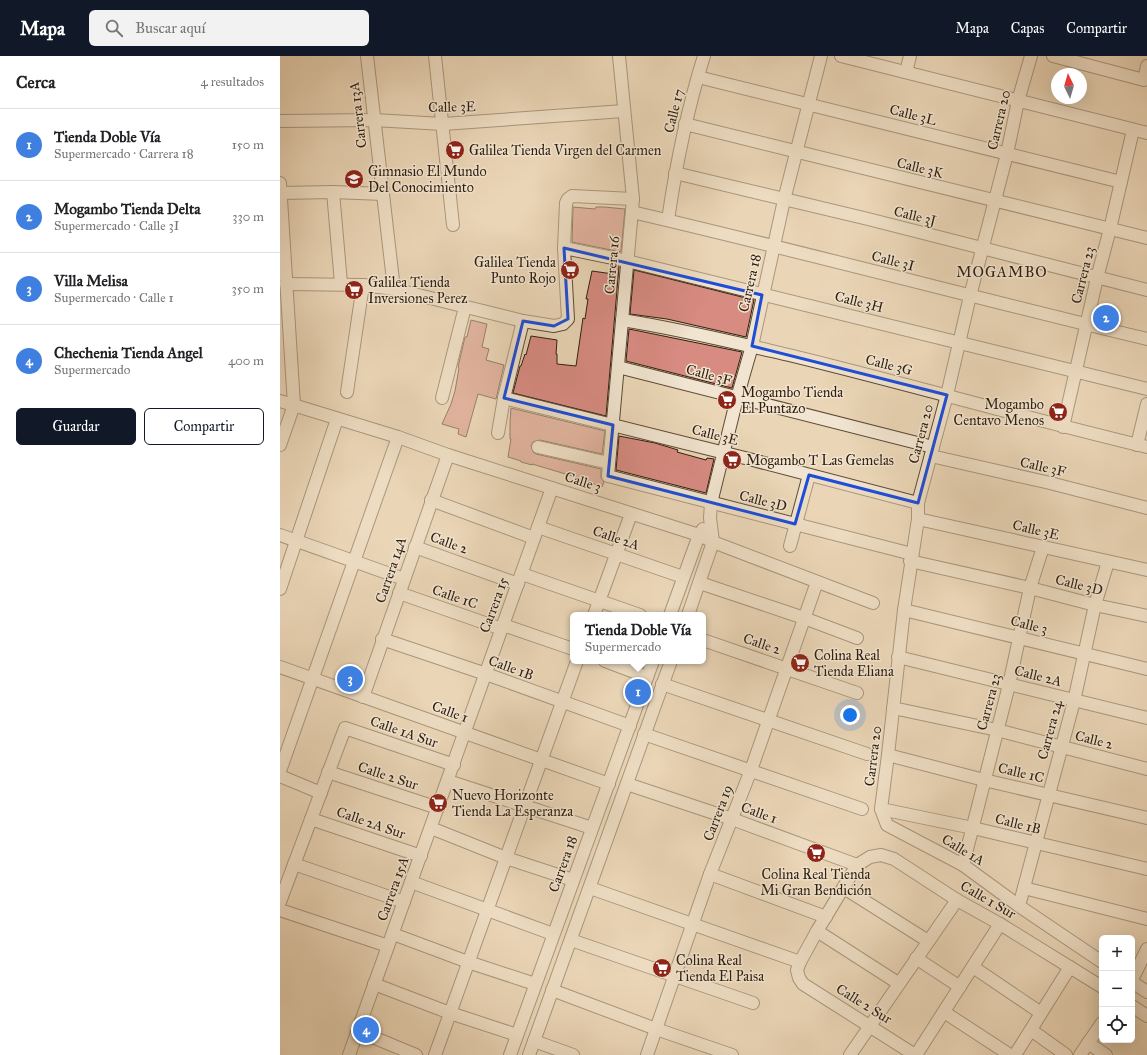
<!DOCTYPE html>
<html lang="es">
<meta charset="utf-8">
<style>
:root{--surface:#fff;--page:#f2f2f2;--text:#202124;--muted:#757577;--line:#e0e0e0;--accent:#111827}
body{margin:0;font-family:"IM FELL Great Primer",serif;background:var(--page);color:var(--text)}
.controls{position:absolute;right:12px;bottom:12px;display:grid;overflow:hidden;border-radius:6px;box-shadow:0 4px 16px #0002}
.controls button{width:36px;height:36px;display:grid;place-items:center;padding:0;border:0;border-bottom:1px solid var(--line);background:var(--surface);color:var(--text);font:20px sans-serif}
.compass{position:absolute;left:771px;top:12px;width:36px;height:36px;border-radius:50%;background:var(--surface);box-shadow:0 4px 16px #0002;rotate:355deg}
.you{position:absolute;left:570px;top:659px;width:14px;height:14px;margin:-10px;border:3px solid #fff;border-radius:50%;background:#1a73e8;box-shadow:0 0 0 6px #1a73e833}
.badge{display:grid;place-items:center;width:26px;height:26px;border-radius:50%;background:var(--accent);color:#fff;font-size:13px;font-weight:700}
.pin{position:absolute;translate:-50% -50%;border:2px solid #fff;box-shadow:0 1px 4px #0006}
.popup{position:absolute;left:290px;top:556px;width:136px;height:52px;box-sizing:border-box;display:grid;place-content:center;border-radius:6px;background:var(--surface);filter:drop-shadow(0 1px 3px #0005);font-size:13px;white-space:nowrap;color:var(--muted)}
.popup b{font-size:15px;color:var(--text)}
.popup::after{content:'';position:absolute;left:50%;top:100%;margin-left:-8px;border:8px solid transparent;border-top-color:var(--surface)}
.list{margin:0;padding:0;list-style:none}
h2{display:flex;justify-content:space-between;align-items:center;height:52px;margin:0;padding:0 16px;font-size:17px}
h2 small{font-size:13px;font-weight:400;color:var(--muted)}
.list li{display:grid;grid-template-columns:26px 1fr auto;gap:12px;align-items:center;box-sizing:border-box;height:72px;padding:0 16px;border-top:1px solid var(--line)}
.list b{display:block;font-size:15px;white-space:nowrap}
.list p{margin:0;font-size:13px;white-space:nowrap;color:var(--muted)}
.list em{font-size:13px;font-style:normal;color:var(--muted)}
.actions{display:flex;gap:8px;padding:12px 16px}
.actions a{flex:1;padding:9px 0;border:1px solid var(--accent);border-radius:6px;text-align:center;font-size:14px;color:var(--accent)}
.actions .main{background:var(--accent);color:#fff}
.icon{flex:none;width:22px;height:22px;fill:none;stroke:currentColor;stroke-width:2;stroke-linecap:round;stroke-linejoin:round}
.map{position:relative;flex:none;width:867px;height:999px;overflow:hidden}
header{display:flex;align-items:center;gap:24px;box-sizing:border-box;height:56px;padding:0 20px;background:var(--accent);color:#fff}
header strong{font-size:19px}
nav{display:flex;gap:22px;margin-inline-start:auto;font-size:14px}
.search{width:280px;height:36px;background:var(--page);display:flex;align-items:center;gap:10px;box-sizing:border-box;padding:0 14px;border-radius:6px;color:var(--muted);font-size:15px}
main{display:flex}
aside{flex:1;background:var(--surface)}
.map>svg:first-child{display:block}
.building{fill:#d78b81;stroke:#2e1d0d}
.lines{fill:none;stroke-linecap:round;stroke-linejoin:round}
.minor-casing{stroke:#5d4b37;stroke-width:14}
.minor{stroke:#f1e4d0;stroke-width:12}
.marked{fill:none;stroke:#1d4ed8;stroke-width:3;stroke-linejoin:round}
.labels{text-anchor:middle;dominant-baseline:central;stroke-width:3;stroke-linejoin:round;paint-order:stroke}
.street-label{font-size:14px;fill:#2e1d0d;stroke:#f1e4d0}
.poi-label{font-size:14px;fill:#2e1d0d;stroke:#f1e4d0;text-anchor:start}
.neighbourhood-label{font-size:15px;letter-spacing:1px;fill:#2e1d0d;stroke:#f1e4d0}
</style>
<header>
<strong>Mapa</strong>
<div class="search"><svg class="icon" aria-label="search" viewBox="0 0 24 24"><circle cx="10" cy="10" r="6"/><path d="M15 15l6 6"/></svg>Buscar aquí</div>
<nav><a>Mapa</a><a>Capas</a><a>Compartir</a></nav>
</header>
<main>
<aside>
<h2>Cerca<small>4 resultados</small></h2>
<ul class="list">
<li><span class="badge" style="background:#3f7fe0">1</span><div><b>Tienda Doble Vía</b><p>Supermercado · Carrera 18</p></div><em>150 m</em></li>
<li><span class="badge" style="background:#3f7fe0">2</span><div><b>Mogambo Tienda Delta</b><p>Supermercado · Calle 3I</p></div><em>330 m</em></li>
<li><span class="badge" style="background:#3f7fe0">3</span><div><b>Villa Melisa</b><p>Supermercado · Calle 1</p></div><em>350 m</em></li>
<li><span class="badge" style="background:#3f7fe0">4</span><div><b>Chechenia Tienda Angel</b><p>Supermercado</p></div><em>400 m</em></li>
</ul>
<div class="actions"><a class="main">Guardar</a><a>Compartir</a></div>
</aside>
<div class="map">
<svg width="867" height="999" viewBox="0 0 867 999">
<rect width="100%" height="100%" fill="#ead6b6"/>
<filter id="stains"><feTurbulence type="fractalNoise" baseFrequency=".005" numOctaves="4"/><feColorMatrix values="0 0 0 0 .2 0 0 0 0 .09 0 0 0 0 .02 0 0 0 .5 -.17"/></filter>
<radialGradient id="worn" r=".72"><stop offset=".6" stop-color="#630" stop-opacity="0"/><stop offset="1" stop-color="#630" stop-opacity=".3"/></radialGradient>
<!-- building -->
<g class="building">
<path d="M293 151 315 153 316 151H324L345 153 341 196 292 186Z"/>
<path d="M334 210 339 211 326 360 233 337 240 310H241L245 298 246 299 251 280 277 284 276 298H277V308L296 310 303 262 305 263 308 243H306L312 215 333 218Z"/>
<path d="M354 214 474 244 466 281 387 263 350 258Z"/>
<path d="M191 264 207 268 202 291 209 293 206 304 224 309 216 343 198 338 186 381 178 378 179 373 162 368 171 348 175 335 179 312 178 311 185 281H187Z"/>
<path d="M349 273 462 296 452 332 346 305Z"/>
<path d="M231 352 325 375 322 398 260 384 253 386 251 390 253 396 256 398 321 413V422L324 426 322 431 299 422 252 408V409L241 406V405L228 401 231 383H230V366Z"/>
<path d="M339 380 375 387 398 394 397 396 426 404 427 402 434 403 426 437 336 414Z"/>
</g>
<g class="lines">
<!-- minor casing -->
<g class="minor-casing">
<g id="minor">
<path d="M87 0 114 233"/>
<path d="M155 0 173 169"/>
<path d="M339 0 353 143 328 420 632 498"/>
<path d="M561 0 867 77"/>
<path d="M751 0 738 45 727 98 690 240 667 339 638 447V463L624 554 608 699 601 753 607 769 683 809 739 850 822 906"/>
<path d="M773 0 864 24 867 10"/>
<path d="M626 16 630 0"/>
<path d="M418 21 841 126"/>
<path d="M0 65 94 64 163 68 344 55"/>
<path d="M405 68 867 182"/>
<path d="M395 117 588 163 867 234"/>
<path d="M0 127 14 349 0 389"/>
<path d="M53 136 61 227"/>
<path d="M0 137 53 136 103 138"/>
<path d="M352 156C524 196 695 242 867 283"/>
<path d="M388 164C396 109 407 54 424 0"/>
<path d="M284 192 347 205 867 333"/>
<path d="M6 228 83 229 114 233 243 265 274 270 283 268 288 263 284 192 286 147 288 143 292 140 353 143"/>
<path d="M342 264C400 273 457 287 513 300 632 329 749 363 867 391"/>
<path d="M338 311 653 391"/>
<path d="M67 336 83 229"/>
<path d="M162 342 185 251"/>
<path d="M224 342 469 403 638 447"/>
<path d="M0 345 118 381 168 399 419 479 433 486 593 547"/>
<path d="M783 371 817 222 830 173 853 74"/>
<path d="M218 377 224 342 243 265"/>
<path d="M857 389 867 348"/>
<path d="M258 391 329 407"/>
<path d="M651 400 770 427 867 452"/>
<path d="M151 444 254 482"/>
<path d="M638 463 867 514"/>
<path d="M258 471 403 521"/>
<path d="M0 479 124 523"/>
<path d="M510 490 529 419"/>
<path d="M135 491 238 528"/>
<path d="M630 505 750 532 815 549 867 560"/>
<path d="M242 518 360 559"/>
<path d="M420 527 524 562 577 582"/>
<path d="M0 533 57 363"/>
<path d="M119 537 222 573"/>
<path d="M624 554 867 613"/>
<path d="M314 559 351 458"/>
<path d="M390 559 419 479 423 473"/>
<path d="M408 559 433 486 430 462 431 447 457 342 472 290 504 144 541 0"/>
<path d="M223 569 293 593"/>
<path d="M102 583 206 618 350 670"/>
<path d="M423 584 577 637"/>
<path d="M618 601 867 662"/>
<path d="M325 605 367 621"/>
<path d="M0 611 329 728"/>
<path d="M382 628 587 698"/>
<path d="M83 641 168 399"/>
<path d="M613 652 717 674 867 713"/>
<path d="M364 678 582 753"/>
<path d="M608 699 704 724 867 762"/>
<path d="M0 715 118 381"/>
<path d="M48 716 158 752"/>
<path d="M0 720 41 737"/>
<path d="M168 725 312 772"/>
<path d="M347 728 452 763 577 809"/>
<path d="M601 753 693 772 867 813"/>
<path d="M31 763 141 800"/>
<path d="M151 772 226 802 293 824"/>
<path d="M14 808 124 846"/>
<path d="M683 809 729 629 750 532 763 491"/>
<path d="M430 818 546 861"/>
<path d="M131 826 273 878"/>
<path d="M310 832 520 906"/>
<path d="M564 832 648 885"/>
<path d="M744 832 867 863"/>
<path d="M0 846 65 672 174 709"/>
<path d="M739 850 794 645 815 549 828 506"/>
<path d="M0 854 108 890"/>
<path d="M537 875 618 927"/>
<path d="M113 878 188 906 255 928"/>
<path d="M291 884 473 947"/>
<path d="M636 902 680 931"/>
<path d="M693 911 761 957"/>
<path d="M852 924 867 893"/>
<path d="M852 926 867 936"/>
<path d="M94 928 170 957 237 979"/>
<path d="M272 934 376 973 452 999"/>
<path d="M852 950 867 960"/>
<path d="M664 956 730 999"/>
<path d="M751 974 786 999"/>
<path d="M78 975 136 999"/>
<path d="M254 985 293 999"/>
<path d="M808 987 826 999"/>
<path d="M69 999 272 432"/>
<path d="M155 999 297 605"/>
<path d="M230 999 373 605"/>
<path d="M249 999 391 605"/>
<path d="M367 999 430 818 471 714 537 526"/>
<path d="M570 999 677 844"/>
<path d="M635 999 523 928 519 922 517 914 520 906 537 875 577 809 590 801 601 799 614 803 677 844 720 868 822 931"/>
<path d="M636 999 720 868"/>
<path d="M735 999 790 911"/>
<path d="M800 999 822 967"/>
</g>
</g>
<!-- minor -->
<use href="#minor" class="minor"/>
</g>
<!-- marked area -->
<path d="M0 0H867V999H0ZM284 192 482 239 472 290 667 339 638 447 529 419 515 468 328 420 333 369 224 342 243 265 274 270 288 263Z" fill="#ead6b6" fill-opacity=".55" fill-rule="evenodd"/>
<path class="marked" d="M284 192 482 239 472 290 667 339 638 447 529 419 515 468 328 420 333 369 224 342 243 265 274 270 288 263Z"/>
<!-- icons -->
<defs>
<g id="supermarket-disc" transform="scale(1)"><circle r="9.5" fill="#8f2418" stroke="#f1e4d0"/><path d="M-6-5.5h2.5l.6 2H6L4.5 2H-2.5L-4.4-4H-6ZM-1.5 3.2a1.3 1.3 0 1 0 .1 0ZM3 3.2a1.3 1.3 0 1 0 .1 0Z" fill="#fff"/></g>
<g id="school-disc" transform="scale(1)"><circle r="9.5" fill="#8f2418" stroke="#f1e4d0"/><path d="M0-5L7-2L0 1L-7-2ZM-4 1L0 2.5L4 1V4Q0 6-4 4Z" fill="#fff"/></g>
</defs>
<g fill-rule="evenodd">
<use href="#supermarket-disc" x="175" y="94"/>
<use href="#school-disc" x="74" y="123"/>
<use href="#supermarket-disc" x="290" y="214"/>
<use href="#supermarket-disc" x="74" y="234"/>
<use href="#supermarket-disc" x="447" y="344"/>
<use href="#supermarket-disc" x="778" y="356"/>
<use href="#supermarket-disc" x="452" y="404"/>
<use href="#supermarket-disc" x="520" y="607"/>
<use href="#supermarket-disc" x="158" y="747"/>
<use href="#supermarket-disc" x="536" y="797"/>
<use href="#supermarket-disc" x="382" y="912"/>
</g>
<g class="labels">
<!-- street labels -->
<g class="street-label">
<text transform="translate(172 51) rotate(-1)">Calle 3E</text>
<text transform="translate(394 55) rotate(-76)">Calle 17</text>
<text transform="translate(78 59) rotate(-97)">Carrera 13A</text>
<text transform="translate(633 59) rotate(14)">Calle 3L</text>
<text transform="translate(719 64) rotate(-77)">Carrera 20</text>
<text transform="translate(640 112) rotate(14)">Calle 3K</text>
<text transform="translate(635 160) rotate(14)">Calle 3J</text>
<text transform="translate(613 205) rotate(14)">Calle 3I</text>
<text transform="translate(332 209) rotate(-85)">Carrera 16</text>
<text transform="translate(803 219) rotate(-76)">Carrera 23</text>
<text transform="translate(470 227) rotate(-77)">Carrera 18</text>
<text transform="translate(579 246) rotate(14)">Calle 3H</text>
<text transform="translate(609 309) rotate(14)">Calle 3G</text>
<text transform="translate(429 319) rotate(15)">Calle 3F</text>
<text transform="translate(641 378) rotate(-75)">Carrera 20</text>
<text transform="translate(435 379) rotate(14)">Calle 3E</text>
<text transform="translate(763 411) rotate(13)">Calle 3F</text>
<text transform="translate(303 426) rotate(18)">Calle 3</text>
<text transform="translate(483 445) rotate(14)">Calle 3D</text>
<text transform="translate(756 474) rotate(13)">Calle 3E</text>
<text transform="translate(336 482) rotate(19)">Calle 2A</text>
<text transform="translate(169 487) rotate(20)">Calle 2</text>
<text transform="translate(111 514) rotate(-71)">Carrera 14A</text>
<text transform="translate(799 529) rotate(14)">Calle 3D</text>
<text transform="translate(175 541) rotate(19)">Calle 1C</text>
<text transform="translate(214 549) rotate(-70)">Carrera 15</text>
<text transform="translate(749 569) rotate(14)">Calle 3</text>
<text transform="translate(482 588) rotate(19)">Calle 2</text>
<text transform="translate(231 612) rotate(20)">Calle 1B</text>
<text transform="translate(758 620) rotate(14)">Calle 2A</text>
<text transform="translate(709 646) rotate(-75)">Carrera 23</text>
<text transform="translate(170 656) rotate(20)">Calle 1</text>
<text transform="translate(770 674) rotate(-75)">Carrera 24</text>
<text transform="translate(124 676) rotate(19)">Calle 1A Sur</text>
<text transform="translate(814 684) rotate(14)">Calle 2</text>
<text transform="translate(593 700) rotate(-83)">Carrera 20</text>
<text transform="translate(741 717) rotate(13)">Calle 1C</text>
<text transform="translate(108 720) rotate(18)">Calle 2 Sur</text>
<text transform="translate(438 757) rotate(-69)">Carrera 19</text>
<text transform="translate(479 757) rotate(20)">Calle 1</text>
<text transform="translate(91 767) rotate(19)">Calle 2A Sur</text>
<text transform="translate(738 768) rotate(14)">Calle 1B</text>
<text transform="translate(683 794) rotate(31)">Calle 1A</text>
<text transform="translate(283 808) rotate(-70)">Carrera 18</text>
<text transform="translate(113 833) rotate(-70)">Carrera 15A</text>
<text transform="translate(708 844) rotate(30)">Calle 1 Sur</text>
<text transform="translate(584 948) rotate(32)">Calle 2 Sur</text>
</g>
<!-- poi labels -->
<g class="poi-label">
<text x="189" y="94">Galilea Tienda Virgen del Carmen</text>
<text x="88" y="115">Gimnasio El Mundo<tspan x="88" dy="16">Del Conocimiento</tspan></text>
<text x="276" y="206" text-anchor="end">Galilea Tienda<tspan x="276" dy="16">Punto Rojo</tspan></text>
<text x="88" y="226">Galilea Tienda<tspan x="88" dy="16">Inversiones Perez</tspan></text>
<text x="461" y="336">Mogambo Tienda<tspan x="461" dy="16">El Puntazo</tspan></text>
<text x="764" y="348" text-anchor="end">Mogambo<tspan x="764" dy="16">Centavo Menos</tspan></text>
<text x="466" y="404">Mogambo T Las Gemelas</text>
<text x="534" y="599">Colina Real<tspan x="534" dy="16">Tienda Eliana</tspan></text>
<text x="172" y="739">Nuevo Horizonte<tspan x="172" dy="16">Tienda La Esperanza</tspan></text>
<text x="536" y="818" text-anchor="middle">Colina Real Tienda<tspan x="536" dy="16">Mi Gran Bendición</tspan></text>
<text x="396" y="904">Colina Real<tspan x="396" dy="16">Tienda El Paisa</tspan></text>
</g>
<!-- neighbourhood labels -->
<g class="neighbourhood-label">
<text x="722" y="216">MOGAMBO</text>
</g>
</g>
<rect width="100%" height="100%" filter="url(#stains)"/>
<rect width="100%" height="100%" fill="url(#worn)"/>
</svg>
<div class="controls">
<button>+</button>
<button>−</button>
<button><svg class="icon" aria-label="locate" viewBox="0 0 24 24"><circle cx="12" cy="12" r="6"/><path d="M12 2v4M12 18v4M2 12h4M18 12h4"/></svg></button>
</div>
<svg class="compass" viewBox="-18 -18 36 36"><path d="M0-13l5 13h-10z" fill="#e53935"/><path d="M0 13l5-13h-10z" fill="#757577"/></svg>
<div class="you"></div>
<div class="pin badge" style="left:358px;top:636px;background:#3f7fe0">1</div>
<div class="popup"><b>Tienda Doble Vía</b>Supermercado</div>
<div class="pin badge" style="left:826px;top:262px;background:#3f7fe0">2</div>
<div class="pin badge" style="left:70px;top:623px;background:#3f7fe0">3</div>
<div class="pin badge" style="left:86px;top:974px;background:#3f7fe0">4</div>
</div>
</main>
